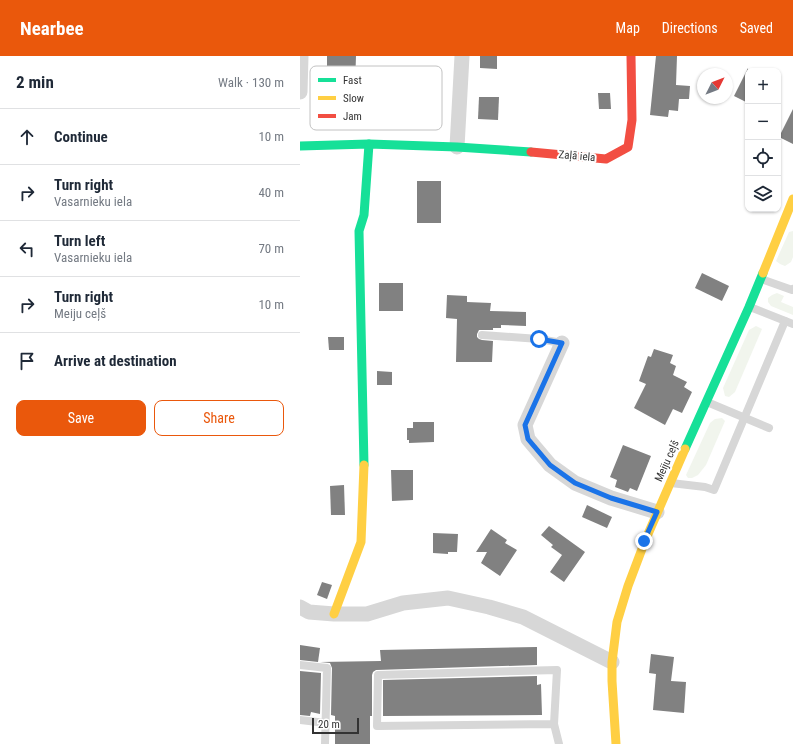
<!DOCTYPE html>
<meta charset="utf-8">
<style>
:root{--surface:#fff;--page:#f2f2f3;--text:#1f2937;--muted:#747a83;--line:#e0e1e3;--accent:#ea580c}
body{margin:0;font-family:"Roboto Condensed",sans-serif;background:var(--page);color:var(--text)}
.controls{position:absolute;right:12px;top:12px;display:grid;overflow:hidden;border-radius:8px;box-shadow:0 1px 3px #0004}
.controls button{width:36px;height:36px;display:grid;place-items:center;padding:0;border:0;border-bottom:1px solid var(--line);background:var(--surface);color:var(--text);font:20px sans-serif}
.compass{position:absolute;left:397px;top:12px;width:36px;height:36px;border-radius:50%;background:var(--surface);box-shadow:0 1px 3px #0004;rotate:48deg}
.scale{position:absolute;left:12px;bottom:10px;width:47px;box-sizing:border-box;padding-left:4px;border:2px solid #333;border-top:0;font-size:11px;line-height:14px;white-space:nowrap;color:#333;-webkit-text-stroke:3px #fff;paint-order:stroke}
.stop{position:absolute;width:12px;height:12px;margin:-9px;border:3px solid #1a73e8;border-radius:50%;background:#fff}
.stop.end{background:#1a73e8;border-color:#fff;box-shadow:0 1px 4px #0008}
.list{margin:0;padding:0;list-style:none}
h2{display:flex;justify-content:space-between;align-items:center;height:52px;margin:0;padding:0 16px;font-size:17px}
h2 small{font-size:13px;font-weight:400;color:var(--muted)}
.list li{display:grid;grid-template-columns:26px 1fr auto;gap:12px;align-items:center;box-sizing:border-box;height:56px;padding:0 16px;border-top:1px solid var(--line)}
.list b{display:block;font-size:15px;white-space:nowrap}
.list p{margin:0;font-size:13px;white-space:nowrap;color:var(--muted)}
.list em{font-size:13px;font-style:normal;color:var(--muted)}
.actions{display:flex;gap:8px;padding:12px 16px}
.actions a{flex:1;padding:9px 0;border:1px solid var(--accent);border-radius:8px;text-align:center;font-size:14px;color:var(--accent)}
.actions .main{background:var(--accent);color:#fff}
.icon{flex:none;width:22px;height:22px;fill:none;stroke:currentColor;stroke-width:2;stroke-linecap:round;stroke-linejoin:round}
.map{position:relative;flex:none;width:493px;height:688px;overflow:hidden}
header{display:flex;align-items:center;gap:24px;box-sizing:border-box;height:56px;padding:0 20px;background:var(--accent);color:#fff}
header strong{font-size:19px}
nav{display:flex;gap:22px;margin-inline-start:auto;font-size:14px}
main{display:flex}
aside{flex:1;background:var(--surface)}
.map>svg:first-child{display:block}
.green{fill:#f1f5ed}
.building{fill:#818181}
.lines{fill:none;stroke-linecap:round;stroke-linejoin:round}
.lane{stroke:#d7d7d7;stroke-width:8}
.street{stroke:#d7d7d7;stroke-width:15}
.fast{stroke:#16e098;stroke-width:9}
.slow{stroke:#ffcf43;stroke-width:9}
.jam{stroke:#f24e42;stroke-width:9}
.route{stroke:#1a73e8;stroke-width:5}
.labels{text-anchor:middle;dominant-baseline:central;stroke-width:4;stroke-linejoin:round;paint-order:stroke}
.street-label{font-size:11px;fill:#333;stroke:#fff}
.key{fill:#fff;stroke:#c2c2c2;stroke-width:1}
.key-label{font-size:11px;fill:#333}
</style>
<header>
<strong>Nearbee</strong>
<nav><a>Map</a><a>Directions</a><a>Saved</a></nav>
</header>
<main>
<aside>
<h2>2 min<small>Walk · 130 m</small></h2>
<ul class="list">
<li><svg class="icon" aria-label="ahead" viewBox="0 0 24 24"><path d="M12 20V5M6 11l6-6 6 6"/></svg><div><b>Continue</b></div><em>10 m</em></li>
<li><svg class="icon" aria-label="right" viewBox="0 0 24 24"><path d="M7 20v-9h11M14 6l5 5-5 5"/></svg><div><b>Turn right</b><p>Vasarnieku iela</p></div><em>40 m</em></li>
<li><svg class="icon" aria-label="left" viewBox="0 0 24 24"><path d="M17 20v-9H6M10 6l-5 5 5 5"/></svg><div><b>Turn left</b><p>Vasarnieku iela</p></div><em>70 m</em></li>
<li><svg class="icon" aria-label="right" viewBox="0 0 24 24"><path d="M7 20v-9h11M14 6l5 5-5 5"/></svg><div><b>Turn right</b><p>Meiju ceļš</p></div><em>10 m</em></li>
<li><svg class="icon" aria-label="arrive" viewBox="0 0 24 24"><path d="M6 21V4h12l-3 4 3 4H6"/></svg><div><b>Arrive at destination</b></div></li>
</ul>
<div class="actions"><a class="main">Save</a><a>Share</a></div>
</aside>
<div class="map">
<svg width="493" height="688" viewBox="0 0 493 688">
<rect width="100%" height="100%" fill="#fff"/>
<!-- green -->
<g class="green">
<path d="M493 175V201L491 206 485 210 480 208 476 205 489 176Z"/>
<path d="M477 237 484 240 481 246 493 251V259L471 250 468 246V242L472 239Z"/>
<path d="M456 270 462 273 435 336 429 341 425 340 423 332 449 274Z"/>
<path d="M422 362 425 365 406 409 398 419 392 422H388L386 419 410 367 415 363Z"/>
</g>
<!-- building -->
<g class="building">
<path d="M27 0H56L55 29 27 28Z"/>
<path d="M180 0H197V13L180 12Z"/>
<path d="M356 0H377L376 29 390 30 389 43H379L378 55 369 54 368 61 350 59Z"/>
<path d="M448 12V47L434 40Z"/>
<path d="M298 37H310L311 53H299Z"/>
<path d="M179 41H199L198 64 178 63Z"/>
<path d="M493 53V88L479 81Z"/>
<rect x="117" y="125" width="24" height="42"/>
<path d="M402 217 429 230 422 245 395 232Z"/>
<rect x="79" y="227" width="24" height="28"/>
<path d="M147 239 167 240V246L191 247 190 255 226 256V270L201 269V272H193V274H179L177 278V281L179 283 182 284 193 285 192 306H156L157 263 146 262Z"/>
<path d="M28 281H44V294H29Z"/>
<path d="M354 293 373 299 370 307 376 310 373 319 387 326 384 331 392 336 382 357 373 353 365 369 334 352 346 328 339 325 348 300 351 301Z"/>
<path d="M77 315 92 316V329H77Z"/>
<path d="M113 366H134V386L109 387V384H107V372H113Z"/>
<path d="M323 389 351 400 337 435 330 432 328 436 315 431 317 424 310 421Z"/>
<path d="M91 414H113V444L92 445Z"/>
<path d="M44 429 45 459H31L30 430Z"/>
<path d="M287 449 312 461 307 472 282 461Z"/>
<path d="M249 470 285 496 264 526 250 516 262 499 251 491 253 489 241 479Z"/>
<path d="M191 473 207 484 205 487 217 494 200 520 181 507 187 496H176Z"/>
<path d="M133 477 158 478 157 496H148V498L133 497Z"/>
<path d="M22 526 32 529 27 543 17 539Z"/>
<path d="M0 589 20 592 18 606 0 604Z"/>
<path d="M237 591V609L76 614 73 616 72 619V660H70V688H35V660L31 659 32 612 30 607 20 606 81 605 80 594Z"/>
<path d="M351 598 374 601 371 625 386 626 384 657 353 654 356 618 349 617Z"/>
<path d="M0 615 21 617 20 658 11 656 10 660 0 659Z"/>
<path d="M237 620V629L241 628 242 659 83 660V624Z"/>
</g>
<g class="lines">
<!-- lane -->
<g class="lane">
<path d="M461 223 492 234 493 233"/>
<path d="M450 251 493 268"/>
<path d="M182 279 239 283 262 287"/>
<path d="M407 346 469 372"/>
<path d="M371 427 405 431 414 434 485 265"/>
<path d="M0 609 27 612 25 688"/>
<path d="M0 664 26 667"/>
<path d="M254 668 77 670 78 619 257 614 254 668 259 688"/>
</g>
<!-- street -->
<g class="street">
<path d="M0 36 1 0"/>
<path d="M157 91 162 0"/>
<path d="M262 287 225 369 228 383 250 409 275 427 311 442 357 456"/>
<path d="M0 551 9 556 34 558H67L103 547 148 542 189 551 223 561 312 606"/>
</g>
<!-- fast -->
<g class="fast">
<path d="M0 90 69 88 157 91 231 96"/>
<path d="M385 393 449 251 463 217"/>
<path d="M64 409 59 175 64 159 69 88"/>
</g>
<!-- slow -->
<g class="slow">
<path d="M463 217 493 143"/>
<path d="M34 558 61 486 64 409"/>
<path d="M316 688 312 625V606L317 566 328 530 345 485 385 393"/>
</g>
<!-- jam -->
<path class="jam" d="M231 96 306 103 328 91 332 64 331 0"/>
</g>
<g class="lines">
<!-- route -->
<path class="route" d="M239 283 262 287 225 369 228 383 250 409 275 427 311 442 357 456 344 485"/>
</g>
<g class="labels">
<!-- street labels -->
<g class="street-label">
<text transform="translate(277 100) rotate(5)">Zaļā iela</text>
<text transform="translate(367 405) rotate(-66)">Meiju ceļš</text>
</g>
</g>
<!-- legend -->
<rect x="10" y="10" width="132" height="64" rx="6" class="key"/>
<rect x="18" y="22" width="18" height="4" fill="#16e098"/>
<rect x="18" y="40" width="18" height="4" fill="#ffcf43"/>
<rect x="18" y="58" width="18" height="4" fill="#f24e42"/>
<g class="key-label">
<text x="43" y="28">Fast</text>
<text x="43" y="46">Slow</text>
<text x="43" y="64">Jam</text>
</g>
</svg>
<div class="controls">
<button>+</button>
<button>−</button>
<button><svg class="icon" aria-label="locate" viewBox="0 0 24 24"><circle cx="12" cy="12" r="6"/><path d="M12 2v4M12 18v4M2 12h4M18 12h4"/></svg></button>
<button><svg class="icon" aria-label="layers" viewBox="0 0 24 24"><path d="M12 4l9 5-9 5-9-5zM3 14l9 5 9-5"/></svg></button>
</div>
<svg class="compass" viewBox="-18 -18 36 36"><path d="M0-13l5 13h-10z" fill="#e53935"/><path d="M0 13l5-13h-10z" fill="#747a83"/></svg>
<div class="scale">20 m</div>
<div class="stop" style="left:239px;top:283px"></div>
<div class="stop end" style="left:344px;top:485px"></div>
</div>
</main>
